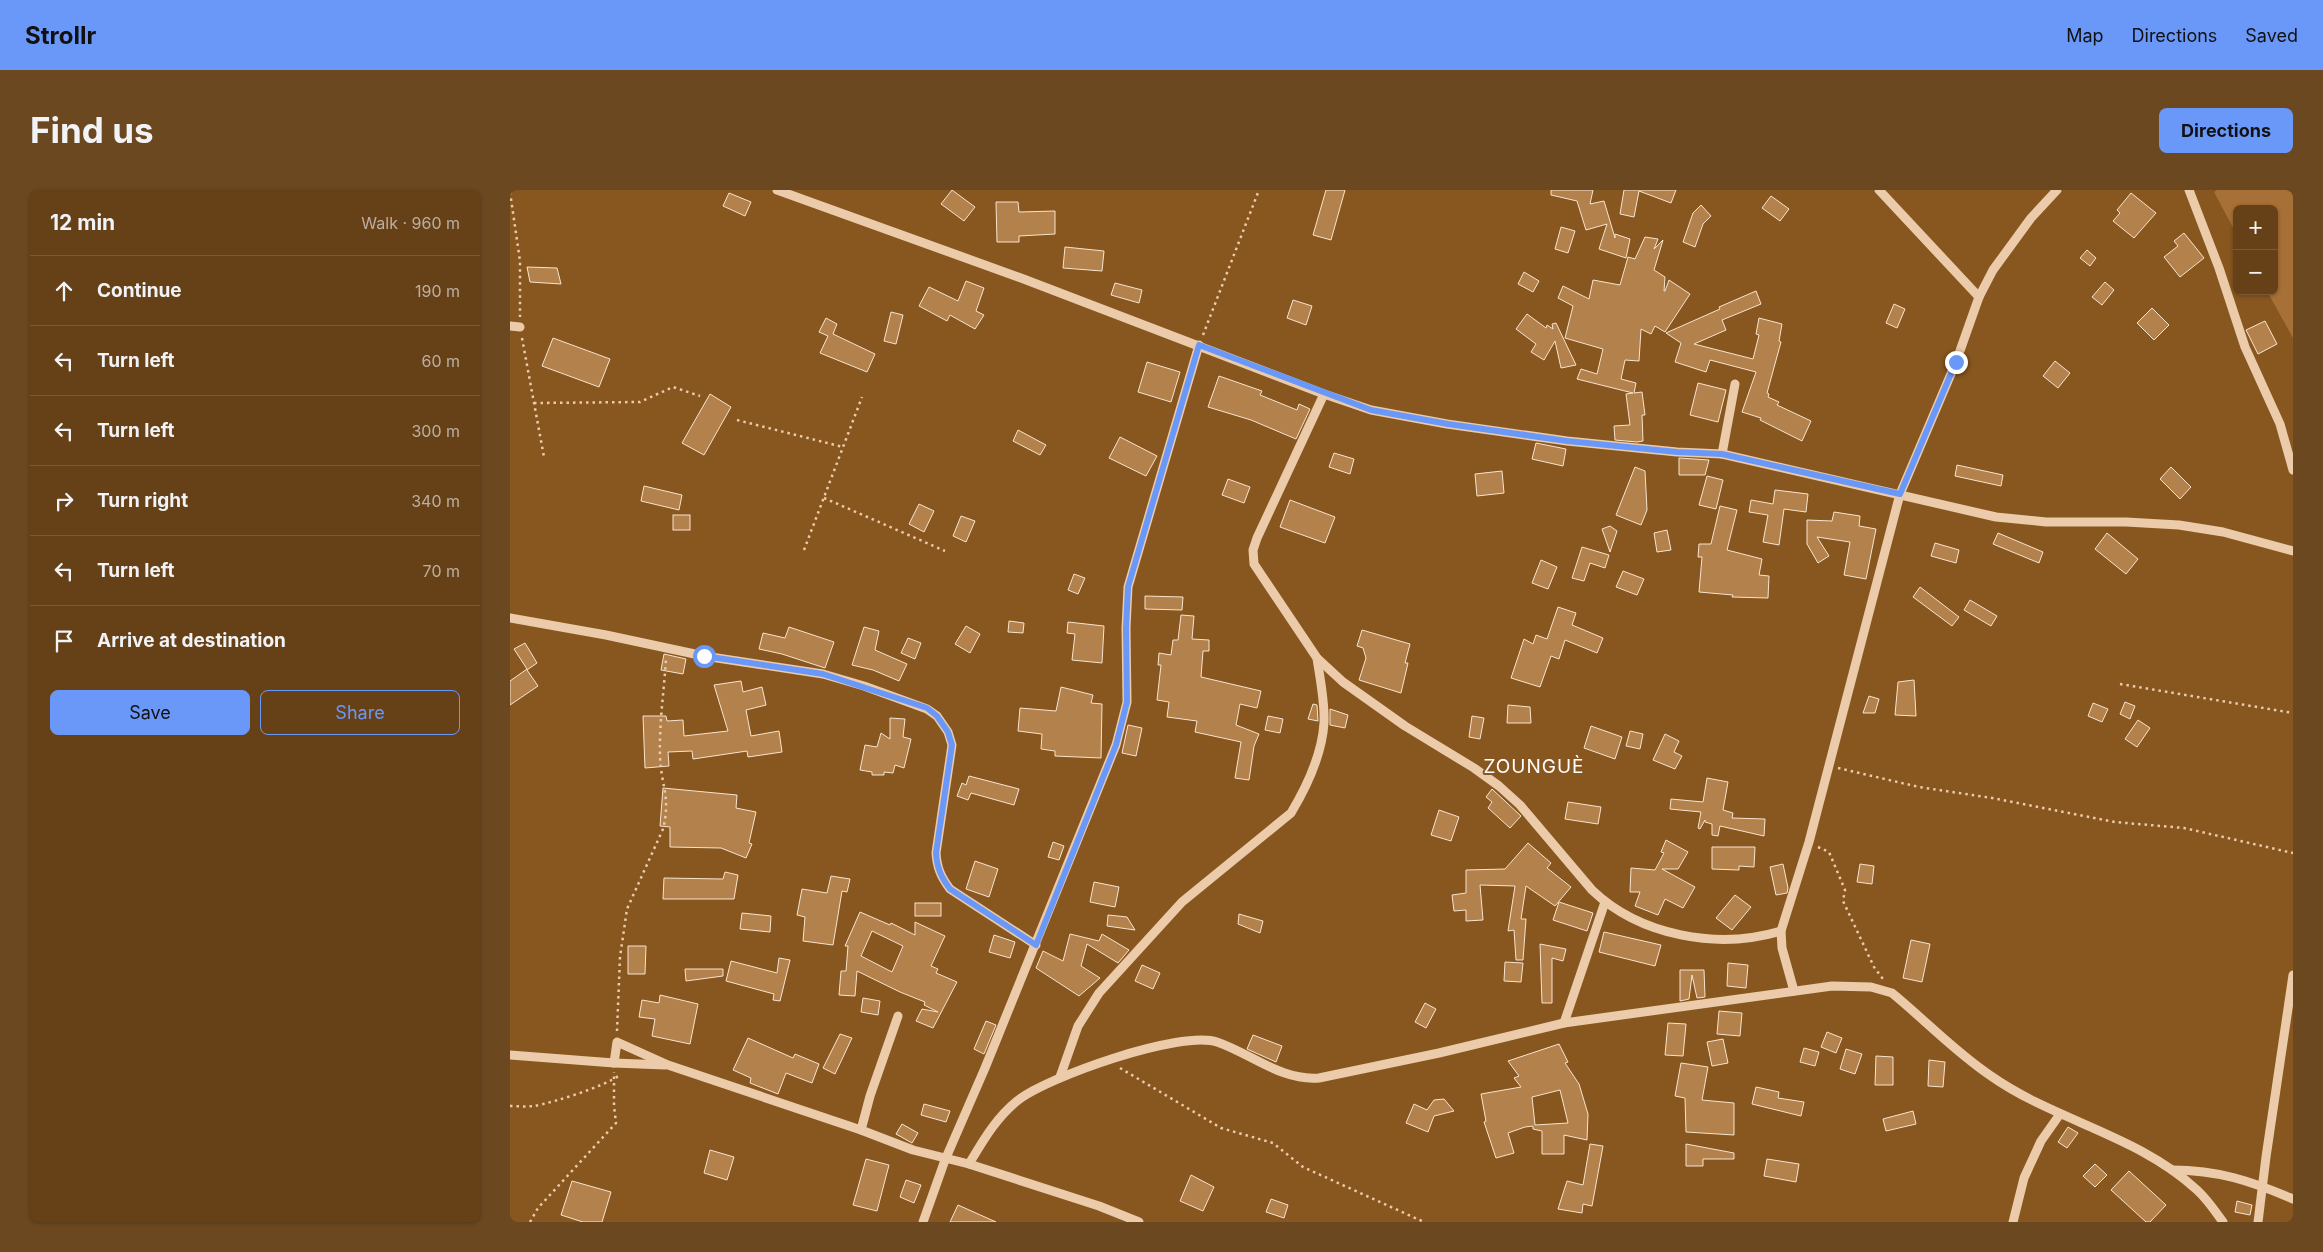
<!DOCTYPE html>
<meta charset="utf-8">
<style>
:root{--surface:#664117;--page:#6c4820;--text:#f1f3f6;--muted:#bcafa1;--line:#795a36;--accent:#6a98f9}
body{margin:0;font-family:Inter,sans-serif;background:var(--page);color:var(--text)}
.controls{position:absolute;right:15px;top:15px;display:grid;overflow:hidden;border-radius:8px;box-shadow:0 1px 4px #0004}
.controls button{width:45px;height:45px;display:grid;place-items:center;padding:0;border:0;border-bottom:1px solid var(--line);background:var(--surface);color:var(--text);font:25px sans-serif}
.stop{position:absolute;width:15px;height:15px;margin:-11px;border:4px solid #6a98f9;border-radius:50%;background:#fff}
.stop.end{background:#6a98f9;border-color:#fff;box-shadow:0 1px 5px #0008}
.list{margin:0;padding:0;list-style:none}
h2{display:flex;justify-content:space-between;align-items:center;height:65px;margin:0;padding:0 20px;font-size:21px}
h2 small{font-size:16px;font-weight:400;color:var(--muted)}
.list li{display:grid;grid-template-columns:32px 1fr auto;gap:15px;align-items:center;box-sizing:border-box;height:70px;padding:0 20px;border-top:1px solid var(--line)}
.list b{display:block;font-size:19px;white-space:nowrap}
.list em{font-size:16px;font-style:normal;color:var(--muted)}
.actions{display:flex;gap:10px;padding:15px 20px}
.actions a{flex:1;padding:11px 0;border:1px solid var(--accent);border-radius:8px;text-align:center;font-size:18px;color:var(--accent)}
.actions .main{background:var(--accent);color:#111}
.icon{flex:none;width:28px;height:28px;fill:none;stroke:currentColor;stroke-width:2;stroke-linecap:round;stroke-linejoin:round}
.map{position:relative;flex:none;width:1783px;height:1032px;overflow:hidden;border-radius:8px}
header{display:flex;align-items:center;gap:30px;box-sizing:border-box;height:70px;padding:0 25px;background:var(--accent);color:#111}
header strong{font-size:24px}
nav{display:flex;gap:28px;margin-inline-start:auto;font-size:18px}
.intro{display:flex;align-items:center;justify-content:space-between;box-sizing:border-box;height:120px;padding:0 30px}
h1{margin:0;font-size:35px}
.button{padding:12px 22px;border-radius:8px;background:var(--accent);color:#111;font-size:18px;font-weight:700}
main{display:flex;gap:30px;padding:0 30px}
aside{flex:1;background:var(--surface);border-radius:8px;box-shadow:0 1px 4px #0004}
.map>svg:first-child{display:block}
.green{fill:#a77036}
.building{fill:#b2814c;stroke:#f8e4ce;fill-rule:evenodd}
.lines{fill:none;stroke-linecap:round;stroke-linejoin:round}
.path{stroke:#ebcbaa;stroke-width:2.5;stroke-dasharray:2.5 4;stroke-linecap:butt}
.minor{stroke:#ebcbaa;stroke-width:9}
.route{stroke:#6a98f9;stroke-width:6}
.labels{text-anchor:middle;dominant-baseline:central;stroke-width:4;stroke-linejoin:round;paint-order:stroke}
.quarter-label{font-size:19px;letter-spacing:1px;fill:#fff;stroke:#88571f}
</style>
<header>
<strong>Strollr</strong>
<nav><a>Map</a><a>Directions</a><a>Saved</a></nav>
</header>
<div class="intro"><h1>Find us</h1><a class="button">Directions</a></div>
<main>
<aside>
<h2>12 min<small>Walk · 960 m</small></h2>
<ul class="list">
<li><svg class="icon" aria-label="ahead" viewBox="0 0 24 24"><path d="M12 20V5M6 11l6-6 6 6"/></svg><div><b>Continue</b></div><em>190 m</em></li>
<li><svg class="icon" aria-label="left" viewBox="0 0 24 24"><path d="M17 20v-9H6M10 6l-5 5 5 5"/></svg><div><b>Turn left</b></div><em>60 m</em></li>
<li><svg class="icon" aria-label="left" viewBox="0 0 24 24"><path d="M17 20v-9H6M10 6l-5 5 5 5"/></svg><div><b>Turn left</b></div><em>300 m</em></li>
<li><svg class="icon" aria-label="right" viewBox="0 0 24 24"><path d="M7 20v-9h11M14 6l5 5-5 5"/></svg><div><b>Turn right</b></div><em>340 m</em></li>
<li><svg class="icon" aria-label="left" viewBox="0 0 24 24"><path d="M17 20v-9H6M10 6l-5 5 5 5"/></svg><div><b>Turn left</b></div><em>70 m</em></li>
<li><svg class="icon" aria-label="arrive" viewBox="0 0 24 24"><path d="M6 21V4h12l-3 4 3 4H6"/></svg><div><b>Arrive at destination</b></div></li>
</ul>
<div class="actions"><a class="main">Save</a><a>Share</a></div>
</aside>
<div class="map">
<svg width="1783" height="1032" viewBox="0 0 1783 1032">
<rect width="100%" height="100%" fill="#88571f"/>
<!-- green -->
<path class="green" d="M1707 0H1783V148L1757 101H1764V19H1727V45L1704 2Z"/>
<!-- building -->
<g class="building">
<path d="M442 0 465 17 454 31 431 14Z"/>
<path d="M816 0H835L821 50 803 45Z"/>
<path d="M1041 0H1083L1080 14 1094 11 1105 48V44L1120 49 1116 68 1089 59 1097 34 1076 40 1067 11 1041 5Z"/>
<path d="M1114 0H1166L1161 13 1129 1 1124 27 1110 24Z"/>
<path d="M219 3 241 12 235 26 213 16Z"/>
<path d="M1621 3 1646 23 1624 48 1603 31 1610 23 1607 20Z"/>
<path d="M1261 6 1279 19 1270 31 1252 18Z"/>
<path d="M486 12H508L509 22 545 21V44L509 46V52H487Z"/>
<path d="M1191 15 1201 26 1193 34 1185 57 1173 52 1183 23Z"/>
<path d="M1051 37 1065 41 1058 63 1045 59Z"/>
<path d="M1674 43 1694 68 1670 87 1654 67 1668 56 1664 51Z"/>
<path d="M1135 47 1148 49 1144 59 1153 50 1144 80 1155 87 1154 101H1155L1159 90 1180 104 1155 142 1145 136 1141 144 1131 139 1129 171 1115 170 1111 189 1126 193 1124 203 1132 202 1135 225H1132L1133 251 1127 252 1105 250 1104 236 1120 235 1116 204 1123 203 1067 189 1071 179 1087 184 1093 159 1055 148 1063 116 1048 108 1053 96 1079 109 1083 90 1110 95 1118 67 1125 69Z"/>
<path d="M555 57 594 61 592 81 553 78Z"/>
<path d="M1577 60 1586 68 1580 76 1570 68Z"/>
<path d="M17 77 47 78 51 94 20 92Z"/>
<path d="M1014 82 1029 91 1023 102 1008 94Z"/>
<path d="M456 91 474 98 466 121 474 125 465 139 440 125 437 131 409 116 419 97 448 111Z"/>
<path d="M1595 92 1604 100 1592 115 1582 107Z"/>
<path d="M605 93 632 100 629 113 601 105Z"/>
<path d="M1246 101 1251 114 1212 130 1216 140 1184 154 1243 169 1249 145 1246 144 1249 128 1272 134 1269 151 1271 152 1257 203 1259 204 1258 207 1269 212 1267 215 1301 231 1292 251 1250 230 1251 228 1232 222 1246 182 1200 170 1196 182 1165 172 1171 153 1156 143 1210 119 1209 117Z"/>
<path d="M783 110 802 116 796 135 777 128Z"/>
<path d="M1384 114 1395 119 1387 138 1376 133Z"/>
<path d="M1642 118 1659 135 1644 150 1627 133Z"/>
<path d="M381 122 393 125 386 154 374 151Z"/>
<path d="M1017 124 1036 138 1037 135 1043 139 1042 134 1046 133 1066 175 1051 178 1045 151 1034 170 1021 162 1026 154 1006 139Z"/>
<path d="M316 128 327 134 323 144 365 164 357 182 310 163 318 146 309 142Z"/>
<path d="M1755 131 1767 154 1748 164 1736 140Z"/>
<path d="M43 148 100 169 89 197 32 176Z"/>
<path d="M1545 171 1560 183 1548 198 1533 186Z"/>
<path d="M637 172 670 182 661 212 628 202Z"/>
<path d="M709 186 752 201 750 205 787 220 789 214 800 219 786 249 741 230 698 217Z"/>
<path d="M1188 193 1216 200 1208 232 1180 225Z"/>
<path d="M200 204 221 217 194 265 172 253Z"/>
<path d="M508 240 536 255 530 265 503 251Z"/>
<path d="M610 247 647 266 636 286 599 268Z"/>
<path d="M1026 253 1056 259 1053 276 1022 269Z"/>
<path d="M824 263 844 269 840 284 819 277Z"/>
<path d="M1169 268 1199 270 1195 285H1169Z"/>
<path d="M1447 275 1493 285 1491 296 1445 286Z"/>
<path d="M1125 277 1135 281 1137 320 1131 335 1106 325Z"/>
<path d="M1661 277 1681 297 1670 309 1650 289Z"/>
<path d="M992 281 994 303 967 306 965 284Z"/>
<path d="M1197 286 1213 290 1206 319 1189 315Z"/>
<path d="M718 289 740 297 734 313 712 305Z"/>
<path d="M134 296 172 305 169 320 131 311Z"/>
<path d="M1265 300 1298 304 1296 322 1274 319 1269 355 1253 352 1258 325 1239 322 1241 310 1263 314Z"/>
<path d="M780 310 825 327 815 353 770 337Z"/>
<path d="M409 314 424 321 414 342 399 334Z"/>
<path d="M1210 316 1227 320 1217 360 1252 369 1249 385 1259 386 1258 408 1222 407 1223 405 1189 402 1192 367H1188L1189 354H1201Z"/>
<path d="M1324 322 1350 326 1349 336 1366 339 1356 389 1334 385 1340 352 1307 347 1319 366 1308 373 1297 354V330L1322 331Z"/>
<rect x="163" y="325" width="17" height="15"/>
<path d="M451 326 465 331 456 352 443 346Z"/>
<path d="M1100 336 1107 341 1100 362 1092 339Z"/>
<path d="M1157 340 1161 360 1147 362 1144 343Z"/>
<path d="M1488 343 1533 362 1529 373 1483 354Z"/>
<path d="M1597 343 1628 369 1616 384 1585 359Z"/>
<path d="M1425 353 1449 360 1446 373 1421 366Z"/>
<path d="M1072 357 1099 365 1095 378 1080 373 1074 391 1062 388Z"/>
<path d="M1031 370 1047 377 1038 399 1022 393Z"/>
<path d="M1113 381 1134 389 1127 405 1106 397Z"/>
<path d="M564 384 575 388 568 404 558 400Z"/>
<path d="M1410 397 1449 427 1442 436 1403 407Z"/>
<path d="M635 406 673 407 672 420 635 419Z"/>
<path d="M1460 410 1487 426 1481 436 1454 420Z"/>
<path d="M1048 417 1066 423 1062 435 1093 448 1087 463 1055 450 1049 469 1041 466 1030 497 1001 488 1014 449 1023 454 1026 445 1037 449Z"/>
<path d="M671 425 684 426 682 449 699 450V461H693L691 487 751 501 747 518 730 514 726 535 749 544 744 556 739 590 725 588 731 552 685 542 687 531 657 527 659 512 647 510 651 475H648L649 463 661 465 663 450H668Z"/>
<path d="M499 431 514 433 513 443 498 442Z"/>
<path d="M558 432 594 436 592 473 562 470 565 444 557 443Z"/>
<path d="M456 436 470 444 460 463 445 454Z"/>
<path d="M279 437 324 452 315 478 272 464 249 459 253 443 275 448Z"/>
<path d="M354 437 369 441 365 460 397 474 389 491 363 480 342 475Z"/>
<path d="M852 440 900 454 895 473H898L891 503 849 490 856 468 853 458 847 456Z"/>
<path d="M398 448 411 453 405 469 391 463Z"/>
<path d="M15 453 27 473 17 480 28 496 0 515V491L17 479 4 459Z"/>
<path d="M154 464 176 469 173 484 151 480Z"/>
<path d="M1404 490 1406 526 1385 525 1388 492Z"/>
<path d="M231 491 233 502 252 497 256 515 236 520 241 546 269 541 272 562 238 567 237 561 183 569 182 561 158 562 159 576 135 578 133 526H156L157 531 173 530 174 546 218 541 204 495Z"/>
<path d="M551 497 583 505 581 513 592 514 591 568 545 566V561L531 559 532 544 508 541 510 518 546 521Z"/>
<path d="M1359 506 1369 509 1365 523H1353Z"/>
<path d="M1615 512 1625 516 1620 529 1610 524Z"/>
<path d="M1583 513 1598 519 1592 532 1578 526Z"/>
<path d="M803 514 807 515 808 531 798 529Z"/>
<path d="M998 515 1020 517 1021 533H997Z"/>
<path d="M820 519 838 525 835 538 820 535Z"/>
<path d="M758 526 773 529 770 543 755 540Z"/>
<path d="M962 526 974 528 970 549 959 547Z"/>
<path d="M380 528 395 529 393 547 401 549 394 578 385 575 383 583 374 582V585H362V582L350 580 355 555 367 557 371 543 380 549Z"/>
<path d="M1628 530 1640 538 1627 557 1615 549Z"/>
<path d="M618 535 632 538 626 566 612 563Z"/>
<path d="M1081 536 1112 547 1105 569 1074 558Z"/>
<path d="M1120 541 1133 544 1130 559 1116 556Z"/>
<path d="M1155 544 1169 551 1164 562 1172 566 1165 579 1143 570Z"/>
<path d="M459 586 509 599 504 615 461 603 458 610 447 606 452 593 456 595Z"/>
<path d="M1197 588 1218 592 1213 620 1223 623 1222 628 1255 629 1254 646 1210 636 1208 646 1202 645V634L1195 632V630L1190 639 1188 638 1191 622 1160 619 1161 609 1193 612Z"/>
<path d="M153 598 227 605 226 618 246 622 239 653 242 654 236 668 211 658 160 657V637L150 636Z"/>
<path d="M982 599 1011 626 1000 638 978 618 982 612 976 607Z"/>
<path d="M1058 612 1091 617 1088 634 1055 629Z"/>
<path d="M929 620 949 627 941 651 921 645Z"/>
<path d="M1156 650 1178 662 1168 679H1152L1185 697 1173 718 1155 709 1148 725 1125 716 1130 702H1120L1121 678 1145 680 1154 663 1151 662Z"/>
<path d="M543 652 554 656 549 670 538 667Z"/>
<path d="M1018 653 1041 673 1037 678 1061 697 1045 716 1016 696 1011 729H1016L1013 770H1006L1004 740 998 741 1005 696 970 695 973 730 956 731V720L944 721 942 705 956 703V680L995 679Z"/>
<path d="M1202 657H1245L1244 677 1229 676V680L1202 679Z"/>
<path d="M465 671 488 679 479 707 456 699Z"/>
<path d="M1273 674 1278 698 1277 703 1266 705 1260 677Z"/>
<path d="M1350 674 1364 676 1362 694 1347 692Z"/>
<path d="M215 682 228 685 224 709H153L154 688 213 689Z"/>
<path d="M321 686 340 689 337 702 332 701 323 755 293 751 295 727 287 725 292 699 317 703Z"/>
<path d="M584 692 609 697 605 717 580 712Z"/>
<path d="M1225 705 1241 717 1222 740 1206 728Z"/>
<path d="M1049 712 1083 723 1077 741 1043 730Z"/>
<rect x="405" y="713" width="26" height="13"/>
<path d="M350 722 380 735 381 733 405 745V732L435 746 421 776 428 779 426 783 447 792 423 838 406 831 412 819 428 822 414 815 415 812 390 802 347 781 345 806 329 805 331 781H336L338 756H335ZM362 741 393 756 382 782 351 766Z"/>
<path d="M232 723 261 726 260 742 230 739Z"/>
<path d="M729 724 753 731 750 743 728 734Z"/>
<path d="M598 725 617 727 625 740 597 736Z"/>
<path d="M1094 742 1151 755 1145 776 1089 762Z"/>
<path d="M560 744 589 751 592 744 619 760 608 773 577 754 571 776 590 788 569 806 526 778 533 761 553 771Z"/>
<path d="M484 745 505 752 500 768 479 762Z"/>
<path d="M1401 750 1420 754 1412 792 1393 788Z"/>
<path d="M1030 754 1056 759 1053 771 1042 768V813H1032Z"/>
<path d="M118 756H136L135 784H118Z"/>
<path d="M269 768 280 770 270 811 263 810 264 804 216 791 221 771 267 783Z"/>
<path d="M995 772 1013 773 1011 792 994 791Z"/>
<path d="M1218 773 1238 775 1236 798 1217 796Z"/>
<path d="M632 775 650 783 643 799 625 791Z"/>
<path d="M175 779H213V786L176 791Z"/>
<path d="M1170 780H1194L1195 807 1187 808 1182 785 1179 809 1170 811Z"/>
<path d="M150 805 188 814 180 854 142 846 145 829 129 827 132 810 149 813Z"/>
<path d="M353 808 370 811 368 825 351 822Z"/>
<path d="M915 813 926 819 916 838 905 832Z"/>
<path d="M1209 821 1232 823 1230 846 1207 844Z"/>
<path d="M476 831 486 835 474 864 464 859Z"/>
<path d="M1158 833 1176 834 1173 866 1155 865Z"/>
<path d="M1317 842 1332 848 1326 863 1311 857Z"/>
<path d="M330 844 342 848 325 884 313 878Z"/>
<path d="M743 845 772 856 766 872 737 859Z"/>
<path d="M238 848 283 868 285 864 309 874 302 893 276 883 268 904 240 893 241 888 223 880Z"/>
<path d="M1213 849 1218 873 1202 876 1197 852Z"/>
<path d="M1049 854 1058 872 1055 873 1069 894 1078 924 1077 950 1054 945V964H1032V941L1023 939V936L1015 937 998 943 1004 963 986 968 974 932 976 931 971 904 1011 897 1004 888 1009 886 998 871ZM1050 900 1058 933 1025 935 1022 907Z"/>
<path d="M1294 858 1309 862 1305 876 1290 872Z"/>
<path d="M1336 859 1352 864 1345 884 1330 879Z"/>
<path d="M1366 866 1383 867V895H1365Z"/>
<path d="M1419 870 1435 872 1433 897 1418 896Z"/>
<path d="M1171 873 1198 877 1192 910 1224 913V945L1176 942 1175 908 1165 906Z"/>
<path d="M1246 897 1269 902 1268 908 1294 912 1291 926 1242 914Z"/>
<path d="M934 909 944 921 924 926 918 942 896 933 904 914 917 920 924 910Z"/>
<path d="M414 914 440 921 436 932 411 925Z"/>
<path d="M1403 921 1406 934 1376 941 1373 929Z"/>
<path d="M392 934 408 943 402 953 386 944Z"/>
<path d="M1558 937 1568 943 1557 958 1548 952Z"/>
<path d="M1080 954 1093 956 1082 1016 1073 1014 1072 1023 1048 1019 1057 991 1073 995Z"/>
<path d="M1176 954 1224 963V969H1193V976H1176Z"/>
<path d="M200 960 224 967 217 990 194 983Z"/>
<path d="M356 969 379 975 367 1021 343 1015Z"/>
<path d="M1257 969 1289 974 1286 992 1254 986Z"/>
<path d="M1585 974 1597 985 1585 997 1573 986Z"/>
<path d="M1619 981 1656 1015 1640 1032H1636L1601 1000Z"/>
<path d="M681 985 704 997 693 1021 670 1011Z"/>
<path d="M396 990 411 995 404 1013 390 1007Z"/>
<path d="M62 991 101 1002 92 1032H73L51 1025Z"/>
<path d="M761 1009 778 1015 774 1028 756 1022Z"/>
<path d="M1727 1011 1742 1015 1740 1025 1725 1022Z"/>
<path d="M448 1015 486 1032H440Z"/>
</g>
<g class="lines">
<!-- path -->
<g class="path">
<path d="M0 2 10 71V127"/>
<path d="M693 145 749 0"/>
<path d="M12 148 34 267"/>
<path d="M24 213 130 212 163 197 190 206"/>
<path d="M227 230 333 257"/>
<path d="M314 308 435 361"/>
<path d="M294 360 352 207"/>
<path d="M1610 494 1783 523"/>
<path d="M1328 578 1409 597 1482 608 1605 632 1674 638 1783 663"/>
<path d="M1308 657 1319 662 1335 700 1333 711 1364 777 1373 789"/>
<path d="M107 841 110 767 117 719 153 639C161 607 151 596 150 566 149 534 154 501 156 469"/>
<path d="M610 878 711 938 763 953 793 977 914 1032"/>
<path d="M0 916C8 916 16 917 24 916 45 912 93 897 110 885"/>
<path d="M20 1032 28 1018 106 933 104 916V882"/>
</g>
<!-- minor -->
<g class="minor">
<path d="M267 0 511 88 814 204 861 220 937 234 1057 251 1167 262 1212 264 1486 327 1536 332H1616L1669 335 1713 342 1783 361"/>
<path d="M1369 0 1469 107"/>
<path d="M1679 0 1709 78 1735 157 1770 234 1783 280"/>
<path d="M0 136 10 137"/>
<path d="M814 204 747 348 743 360 744 374 807 468 833 492 895 536 964 578 989 596 1010 615 1082 700C1130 746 1208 760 1271 741"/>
<path d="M1212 264 1225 194"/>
<path d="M0 428 96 445 194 466 313 484 354 496 417 519 427 526 438 542 442 555 426 663C427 678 431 687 440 699L526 755"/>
<path d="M1284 801 1272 758 1271 741 1299 652 1390 304 1446 172 1469 107 1483 80 1521 28 1547 0"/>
<path d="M1054 833 1095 712"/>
<path d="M0 865 104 873 155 875"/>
<path d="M104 873 107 852 158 875 351 940 403 960 459 974 589 1016 629 1032"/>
<path d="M550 887 568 836 589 803 672 712 781 623C796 598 812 564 814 533 815 512 810 489 807 468"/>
<path d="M351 940 360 906 388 826"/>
<path d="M459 974C473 951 485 929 507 911 537 887 670 840 707 852 742 864 771 891 809 888L929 863 1054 833 1322 796 1361 797 1382 803C1415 830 1445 862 1481 886 1545 931 1628 945 1687 1000 1697 1009 1705 1021 1713 1032"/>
<path d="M1662 980C1708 980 1741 991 1783 1009"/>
<path d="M413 1032 435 970 475 878 606 555 617 512 616 438 618 397 689 155"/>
<path d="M1503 1032 1514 988 1531 951 1550 924"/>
<path d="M1748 1032 1756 967 1783 785"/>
</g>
</g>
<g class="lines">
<!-- route -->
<path class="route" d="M194 466 313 484 402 513 417 518 427 526 438 542 442 555 426 663C427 678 431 687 440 699L526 755 606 555 617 512 616 438 618 397 689 155 861 220 938 234 1057 251 1167 262 1212 264 1390 304 1446 172"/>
</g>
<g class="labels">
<!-- quarter labels -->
<g class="quarter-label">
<text x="1024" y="576">ZOUNGUÈ</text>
</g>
</g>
</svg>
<div class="controls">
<button>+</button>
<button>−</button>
</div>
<div class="stop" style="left:194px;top:466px"></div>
<div class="stop end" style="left:1446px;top:172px"></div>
</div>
</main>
